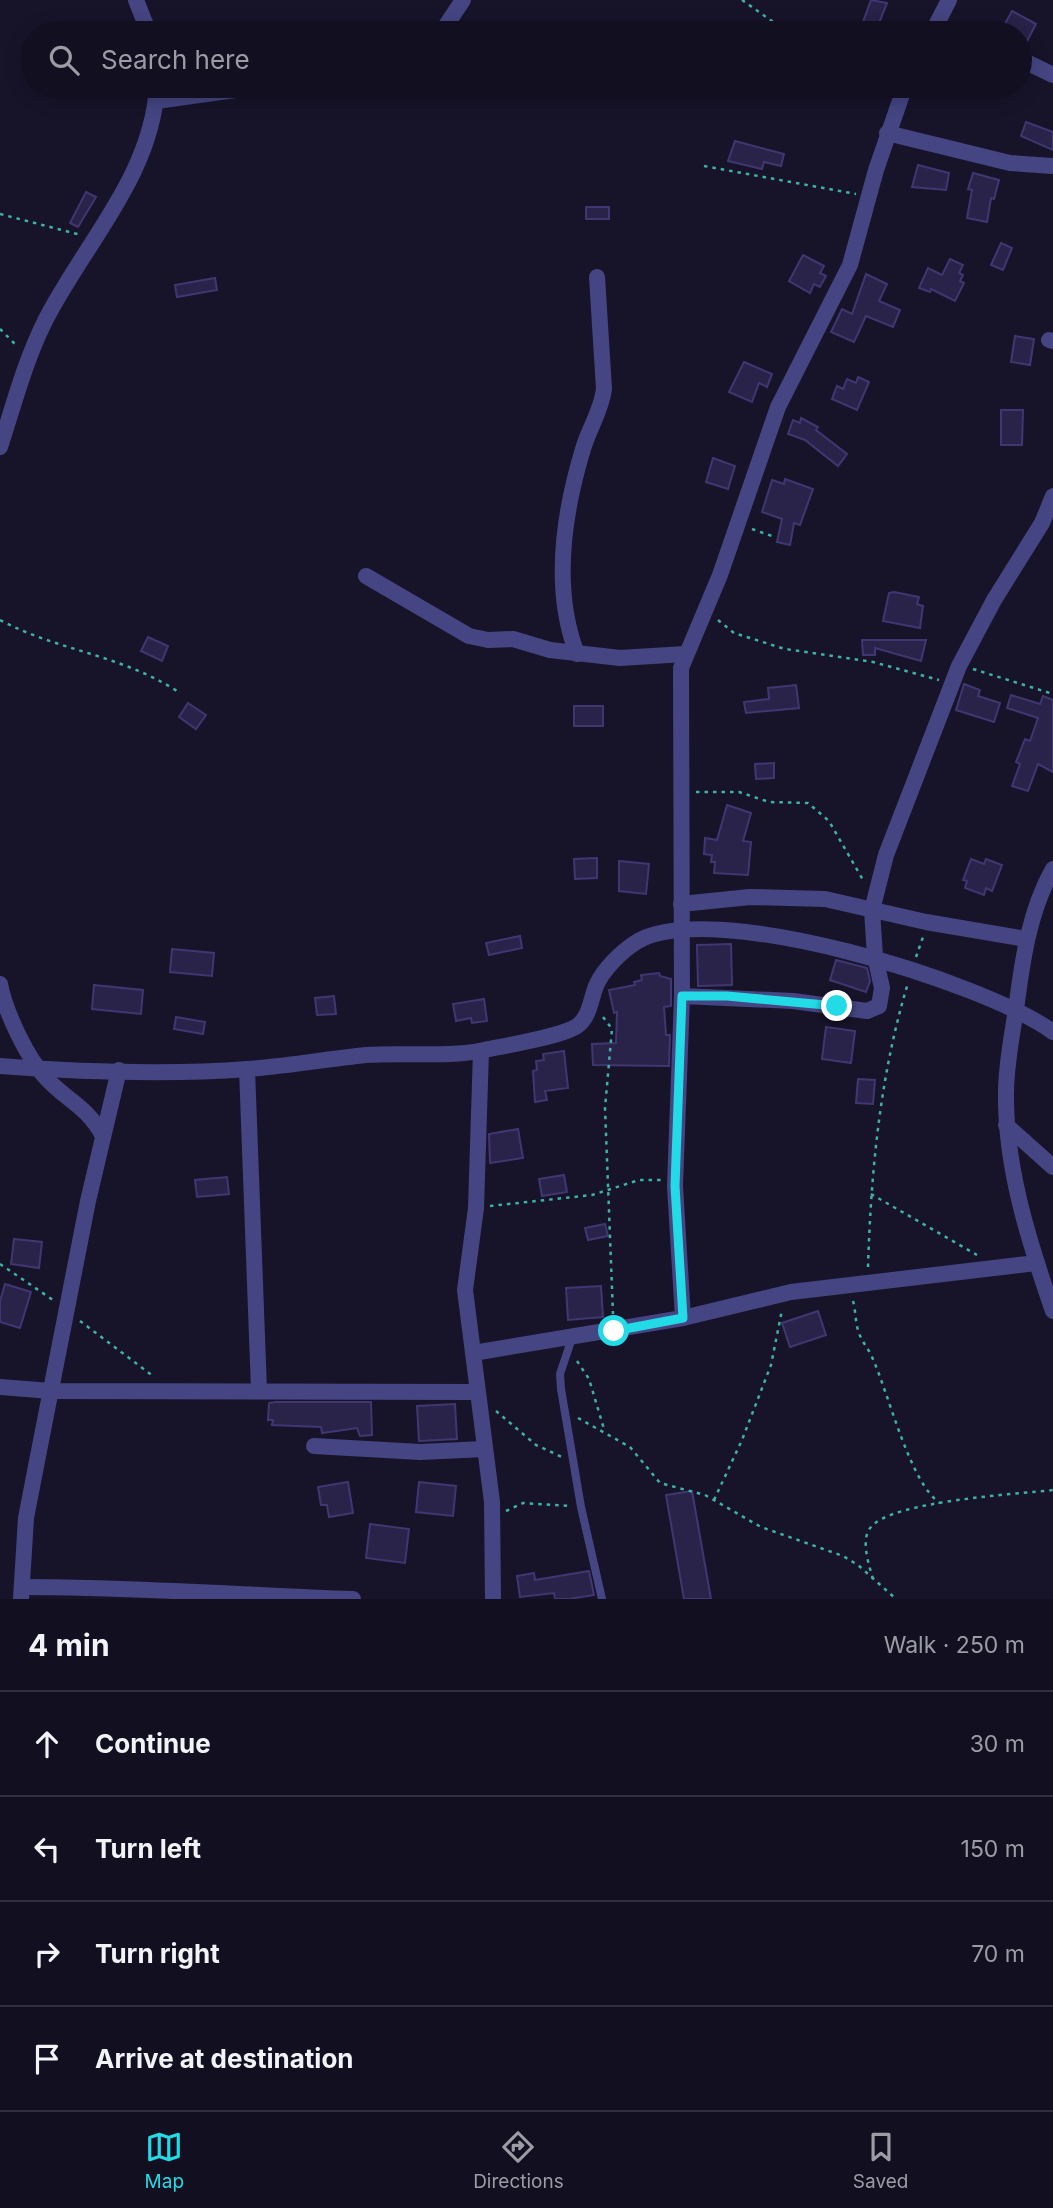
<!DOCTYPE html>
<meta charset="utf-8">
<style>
:root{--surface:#110f20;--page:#1e1d2d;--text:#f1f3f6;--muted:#9c9ca5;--line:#302f3e;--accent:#22dbe6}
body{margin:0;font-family:Inter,sans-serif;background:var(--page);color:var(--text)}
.stop{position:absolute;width:21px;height:21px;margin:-16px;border:5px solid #22dbe6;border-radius:50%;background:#fff}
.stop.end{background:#22dbe6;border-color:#fff;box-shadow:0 2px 7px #0008}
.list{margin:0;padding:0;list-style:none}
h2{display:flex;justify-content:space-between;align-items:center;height:91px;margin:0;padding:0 28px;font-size:30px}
h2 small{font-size:23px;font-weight:400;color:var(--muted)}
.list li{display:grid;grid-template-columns:46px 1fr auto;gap:21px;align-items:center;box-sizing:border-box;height:105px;padding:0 28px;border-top:2px solid var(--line)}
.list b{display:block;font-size:26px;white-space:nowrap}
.list em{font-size:23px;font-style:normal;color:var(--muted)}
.icon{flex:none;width:38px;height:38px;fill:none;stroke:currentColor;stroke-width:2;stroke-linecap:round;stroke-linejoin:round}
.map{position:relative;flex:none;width:1053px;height:1599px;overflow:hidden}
.search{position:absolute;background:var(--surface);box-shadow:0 4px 18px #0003;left:21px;right:21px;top:21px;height:77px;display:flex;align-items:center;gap:18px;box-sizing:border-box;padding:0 24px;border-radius:38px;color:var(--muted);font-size:26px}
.sheet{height:511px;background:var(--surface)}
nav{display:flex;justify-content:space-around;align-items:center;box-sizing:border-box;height:98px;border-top:2px solid var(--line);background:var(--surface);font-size:19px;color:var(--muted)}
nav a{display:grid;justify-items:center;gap:4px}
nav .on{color:var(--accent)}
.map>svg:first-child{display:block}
.building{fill:#292249;stroke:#403772;stroke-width:2}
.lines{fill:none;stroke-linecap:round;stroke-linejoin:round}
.path{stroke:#3fb1a5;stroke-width:2.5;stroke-dasharray:3.5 5;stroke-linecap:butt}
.lane{stroke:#454583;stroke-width:8}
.street{stroke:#454583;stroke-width:16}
.route{stroke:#22dbe6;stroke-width:9}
</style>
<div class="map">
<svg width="1053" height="1599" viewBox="0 0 1053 1599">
<rect width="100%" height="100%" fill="#17142a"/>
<!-- building -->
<g class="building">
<path d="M871 0 887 3 875 33H859Z"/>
<path d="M1012 11 1036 24 1023 49H1020V33H1000Z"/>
<path d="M1026 122 1053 132V150L1021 136Z"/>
<path d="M735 141 784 154 781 166 764 162 762 169 728 161Z"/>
<path d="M918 165 949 173 946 190 912 187Z"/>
<path d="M973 173 999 180 994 199 991 198 987 222 967 218 972 190 968 189Z"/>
<path d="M86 192 96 197 78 227 70 223Z"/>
<rect x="586" y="207" width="23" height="12"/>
<path d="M1001 243 1012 248 1003 270 991 265Z"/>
<path d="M803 255 824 266 820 273 826 276 820 287 814 284 810 293 789 281Z"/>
<path d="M950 259 963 265 959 273 963 275 960 281 964 283 955 301 931 289 930 292 919 288 928 268 942 275Z"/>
<path d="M866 274 887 284 879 301 900 310 893 327 866 316 854 342 831 332 842 309 852 314Z"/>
<path d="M215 278 217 290 177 297 175 285Z"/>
<path d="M1015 336 1034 339 1030 365 1011 362Z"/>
<path d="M744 362 772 374 767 387 759 383 752 402 729 392Z"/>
<path d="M858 377 869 382 857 410 832 399 837 386 843 389 847 379 856 383Z"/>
<path d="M1001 410H1023L1022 445H1001Z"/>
<path d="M801 418 818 427 816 430 847 454 838 466 805 440 788 434 793 420 800 423Z"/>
<path d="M713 458 735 466 728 489 706 482Z"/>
<path d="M785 479 813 489 800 525 794 523 790 545 777 542 782 519 762 512 772 480 784 484Z"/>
<path d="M894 592 919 597 917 604 923 606 920 628 883 621 889 593Z"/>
<path d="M148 637 168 646 162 661 141 651Z"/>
<path d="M862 640H926L921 661 875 648V655H863Z"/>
<path d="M964 684 980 690 978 696 1000 703 994 722 956 710Z"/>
<path d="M796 685 799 708 746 713 744 702 769 699 768 688Z"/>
<path d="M1011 695 1040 704 1043 696 1053 700V772L1038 764 1028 791 1012 786 1020 764 1016 762 1025 739 1030 741 1038 718 1007 708Z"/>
<path d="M188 703 206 715 196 729 179 717Z"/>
<rect x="574" y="706" width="29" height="20"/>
<path d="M774 763V778L756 779 755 764Z"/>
<path d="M727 805 751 813 743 841 751 842 748 875 714 873 715 862H711L712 855 704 854 705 838 717 840Z"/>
<path d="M597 858V878L575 879 574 859Z"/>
<path d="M971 859 984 864 986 859 1002 865 992 891 986 888 984 895 965 888 967 881 963 880Z"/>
<path d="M619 861 649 864 646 894 619 891Z"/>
<path d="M520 936 522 948 489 955 486 943Z"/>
<path d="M731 944 732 985 698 986 697 945Z"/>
<path d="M172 949 214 953 212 976 170 972Z"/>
<path d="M836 960 867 968 870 981 866 992 830 980Z"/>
<path d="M659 973 660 976 671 979V1006L664 1007 666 1035H670L669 1066 593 1065 592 1044 616 1043 617 1012 614 1013 609 990 635 985 634 982 642 980 641 975Z"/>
<path d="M94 985 143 990 141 1014 92 1009Z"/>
<path d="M334 996 336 1014 317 1015 315 998Z"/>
<path d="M484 999 487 1021 472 1023 471 1018 456 1021 453 1004Z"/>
<path d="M176 1017 205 1022 203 1034 174 1029Z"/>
<path d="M826 1027 855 1031 851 1063 822 1059Z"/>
<path d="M564 1051 568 1088 545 1091 547 1100 535 1102 533 1071 537 1070 536 1061 544 1060 543 1054Z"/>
<path d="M858 1079 875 1080 873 1104 856 1103Z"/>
<path d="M518 1129 523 1158 490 1163 489 1134Z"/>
<path d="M564 1175 567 1192 542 1196 539 1179Z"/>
<path d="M227 1177 229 1194 197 1197 195 1180Z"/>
<path d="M605 1224 608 1236 588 1240 585 1228Z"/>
<path d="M14 1239 42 1242 39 1268 11 1264Z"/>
<path d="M5 1284 31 1292 20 1328 0 1322V1301Z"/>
<path d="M601 1286 603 1317 568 1320 566 1288Z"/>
<path d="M818 1311 826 1335 790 1347 782 1323Z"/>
<path d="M371 1402 372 1435 360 1436 357 1428 322 1433 321 1427 272 1425 273 1420H268L269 1403 275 1402Z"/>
<path d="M455 1404 457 1439 419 1441 417 1406Z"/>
<path d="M348 1482 353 1513 329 1517 327 1505H321L318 1487Z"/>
<path d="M419 1482 456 1486 453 1516 416 1512Z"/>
<path d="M692 1491 711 1599H684L666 1495Z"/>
<path d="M370 1524 409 1529 405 1563 366 1558Z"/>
<path d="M589 1571 594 1595 569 1599H555L554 1593 520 1597 517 1576 534 1573 535 1580Z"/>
</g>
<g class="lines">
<!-- path -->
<g class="path">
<path d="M742 0 789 33"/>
<path d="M704 166 856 194"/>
<path d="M0 214 81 235"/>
<path d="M0 329 17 346"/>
<path d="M752 529 772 536"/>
<path d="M0 620C58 651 119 654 177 691"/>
<path d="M718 620 734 633 785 649 873 662 939 680"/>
<path d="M973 669 1053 694"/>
<path d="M696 792H739L769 802 808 803 829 821 863 880"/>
<path d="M916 957 923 937"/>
<path d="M603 1017 612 1029 605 1108 613 1314"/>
<path d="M871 1194 977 1255"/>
<path d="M490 1206 592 1195 639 1180H662"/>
<path d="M0 1264 53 1300"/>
<path d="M868 1267C871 1171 880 1075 908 983"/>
<path d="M853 1301C856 1311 855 1323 859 1333 862 1342 868 1348 872 1357 888 1391 910 1484 940 1503"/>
<path d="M80 1321 153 1376"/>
<path d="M577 1361 589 1379 604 1429"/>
<path d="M496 1411 536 1445 562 1457"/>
<path d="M578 1418 630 1447 660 1483 705 1495 761 1527 843 1556 858 1565 896 1599"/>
<path d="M714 1500 742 1440 771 1365 782 1310"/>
<path d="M506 1511 523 1503 570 1506"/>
<path d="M873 1579C869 1565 860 1539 871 1527 892 1501 1017 1494 1053 1490"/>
</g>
<!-- lane -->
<path class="lane" d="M572 1338 560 1374 561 1389 581 1507 602 1599"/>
<!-- street -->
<g class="street">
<path d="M136 0 149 33"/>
<path d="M441 33 463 0"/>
<path d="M932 33 949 0"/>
<path d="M1020 59 1053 75"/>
<path d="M156 101 264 86"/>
<path d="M887 133 1010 163 1053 166"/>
<path d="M1049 340 1053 341"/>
<path d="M0 447C14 404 25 361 45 321 84 244 152 176 157 86"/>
<path d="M366 576 469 636 488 640 513 639 550 650 620 658 685 654"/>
<path d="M577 654C552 589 563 515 583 449 589 428 601 412 604 389L597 277"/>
<path d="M1053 869C1030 910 1023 956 1017 1002 1013 1032 1006 1062 1006 1093 1005 1167 1029 1242 1053 1311"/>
<path d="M681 904 750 897 825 899 926 922 1026 939"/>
<path d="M0 984C5 1011 27 1058 46 1078 67 1101 87 1106 103 1136"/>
<path d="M682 996 793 1001 867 1011 879 1006 882 988 875 956 872 910 886 855 959 666 994 600 1042 523 1053 496"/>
<path d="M481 1051 476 1208 465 1290 492 1502 493 1599"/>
<path d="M0 1066C81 1072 167 1075 248 1069 288 1066 327 1059 366 1055 404 1052 447 1058 484 1050 504 1046 563 1036 577 1026 590 1017 591 998 596 986 603 969 623 950 638 941 714 898 984 982 1053 1032"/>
<path d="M247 1069 259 1390"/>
<path d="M1006 1125 1053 1167"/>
<path d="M683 1318 675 1186 682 996 681 668 720 575 778 407 850 265 876 170 905 86"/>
<path d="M473 1353 683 1318 791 1292 1036 1263"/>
<path d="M0 1387 51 1391 476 1392"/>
<path d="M314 1446 420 1452 485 1449"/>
<path d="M22 1587C132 1587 243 1595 353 1599"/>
<path d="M21 1599 26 1518 38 1456 88 1201 119 1070"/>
</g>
</g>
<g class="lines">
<!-- route -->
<path class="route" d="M614 1331 683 1318 675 1186 682 996H727L837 1006"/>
</g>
</svg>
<div class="stop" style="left:614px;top:1331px"></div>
<div class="stop end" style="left:837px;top:1006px"></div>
<div class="search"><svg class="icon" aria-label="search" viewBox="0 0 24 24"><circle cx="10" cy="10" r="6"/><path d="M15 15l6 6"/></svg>Search here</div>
</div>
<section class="sheet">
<h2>4 min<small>Walk · 250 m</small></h2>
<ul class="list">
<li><svg class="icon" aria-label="ahead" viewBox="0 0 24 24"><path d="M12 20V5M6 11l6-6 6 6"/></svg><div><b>Continue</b></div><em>30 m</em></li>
<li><svg class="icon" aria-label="left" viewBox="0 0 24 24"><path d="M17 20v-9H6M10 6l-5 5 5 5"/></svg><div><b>Turn left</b></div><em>150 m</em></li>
<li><svg class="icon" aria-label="right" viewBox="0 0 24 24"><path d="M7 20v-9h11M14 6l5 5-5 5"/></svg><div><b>Turn right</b></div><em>70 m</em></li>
<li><svg class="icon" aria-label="arrive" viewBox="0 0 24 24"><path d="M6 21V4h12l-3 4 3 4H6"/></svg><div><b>Arrive at destination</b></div></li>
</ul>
</section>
<nav>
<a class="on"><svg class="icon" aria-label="map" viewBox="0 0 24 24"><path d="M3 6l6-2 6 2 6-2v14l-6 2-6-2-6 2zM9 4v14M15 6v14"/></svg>Map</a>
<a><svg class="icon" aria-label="directions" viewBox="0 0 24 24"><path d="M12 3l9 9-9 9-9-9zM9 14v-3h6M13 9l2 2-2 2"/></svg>Directions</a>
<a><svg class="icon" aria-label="saved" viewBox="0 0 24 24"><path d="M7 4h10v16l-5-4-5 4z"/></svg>Saved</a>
</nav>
